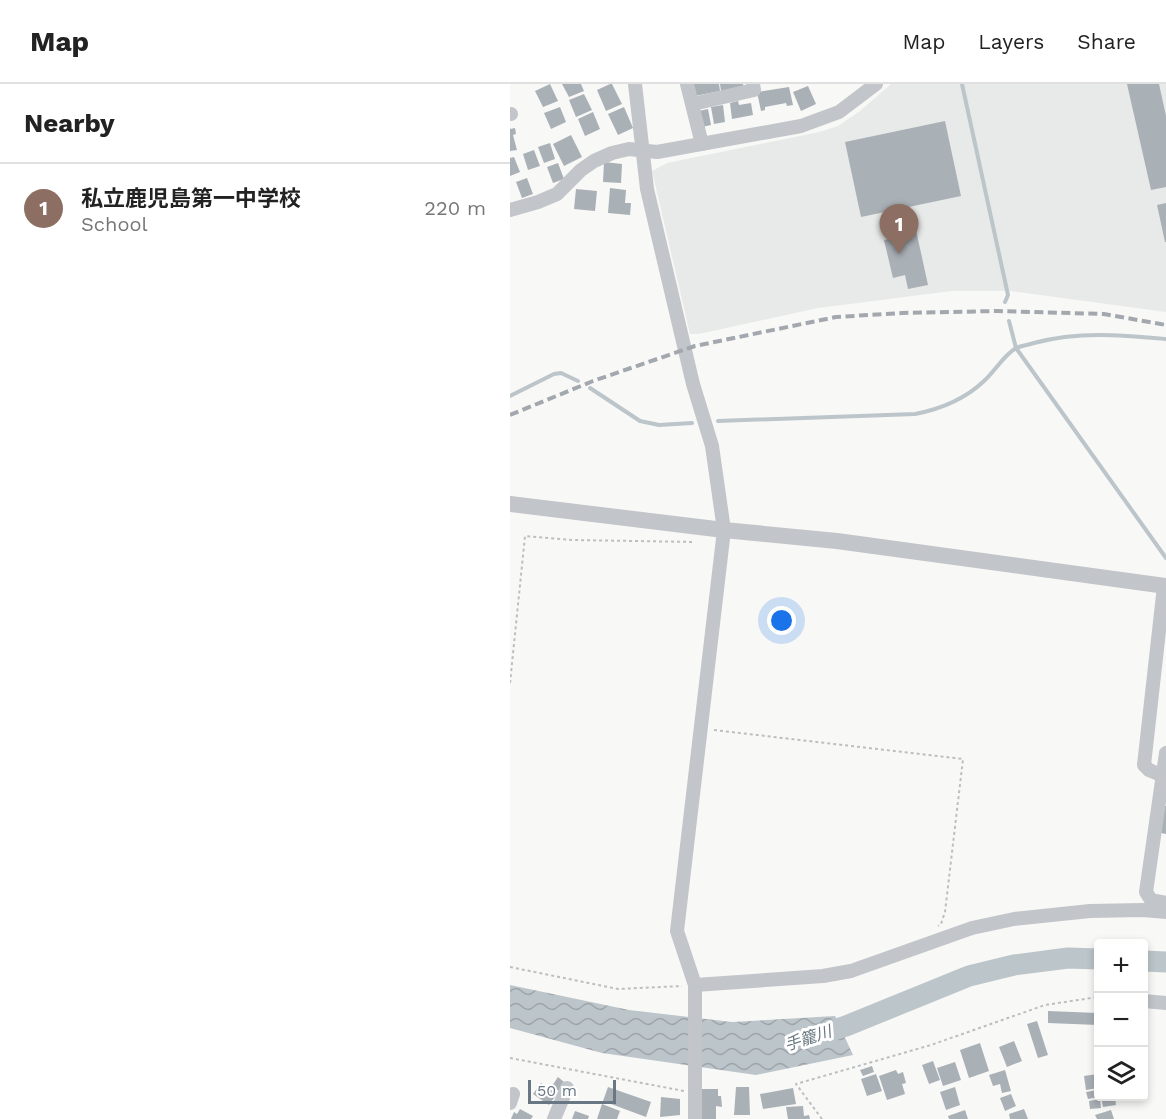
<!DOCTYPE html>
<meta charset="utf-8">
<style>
:root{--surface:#fff;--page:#f2f2f2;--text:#222;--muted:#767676;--line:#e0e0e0;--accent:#d66c38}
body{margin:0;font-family:"Work Sans","Noto Sans JP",sans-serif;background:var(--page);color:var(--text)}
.controls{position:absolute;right:18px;bottom:18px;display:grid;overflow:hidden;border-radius:6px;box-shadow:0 3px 9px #0003}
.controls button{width:54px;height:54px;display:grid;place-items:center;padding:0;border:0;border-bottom:2px solid var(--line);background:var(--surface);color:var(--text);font:30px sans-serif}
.scale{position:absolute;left:18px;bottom:15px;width:88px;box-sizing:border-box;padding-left:6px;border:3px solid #697684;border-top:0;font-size:16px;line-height:21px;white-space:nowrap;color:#697684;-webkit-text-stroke:4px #fff;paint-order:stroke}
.you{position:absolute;left:272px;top:537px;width:21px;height:21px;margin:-15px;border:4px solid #fff;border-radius:50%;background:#1a73e8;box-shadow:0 0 0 9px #1a73e833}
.badge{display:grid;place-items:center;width:39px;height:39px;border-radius:50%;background:var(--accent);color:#fff;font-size:20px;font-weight:700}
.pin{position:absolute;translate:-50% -50px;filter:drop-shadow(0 2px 3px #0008)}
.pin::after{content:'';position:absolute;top:32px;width:21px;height:18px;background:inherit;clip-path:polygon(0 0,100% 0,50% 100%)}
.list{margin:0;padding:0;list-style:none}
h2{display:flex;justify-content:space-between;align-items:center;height:78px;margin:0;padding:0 24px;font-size:26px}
h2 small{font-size:20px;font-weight:400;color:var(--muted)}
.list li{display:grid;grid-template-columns:39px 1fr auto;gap:18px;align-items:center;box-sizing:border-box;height:90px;padding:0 24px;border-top:2px solid var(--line)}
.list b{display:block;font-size:22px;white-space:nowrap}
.list p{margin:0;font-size:20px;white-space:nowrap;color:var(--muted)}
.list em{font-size:20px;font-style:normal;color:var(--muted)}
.icon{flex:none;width:33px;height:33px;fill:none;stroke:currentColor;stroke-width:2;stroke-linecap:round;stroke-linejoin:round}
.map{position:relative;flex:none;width:656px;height:1035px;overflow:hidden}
header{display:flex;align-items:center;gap:36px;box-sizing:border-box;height:84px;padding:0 30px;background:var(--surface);border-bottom:2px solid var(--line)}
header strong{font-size:28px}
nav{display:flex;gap:33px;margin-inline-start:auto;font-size:21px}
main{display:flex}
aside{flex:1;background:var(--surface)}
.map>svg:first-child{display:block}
.built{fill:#e8eae9}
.water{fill:url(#water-waves)}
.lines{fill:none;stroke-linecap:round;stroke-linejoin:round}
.stream{stroke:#bcc5ca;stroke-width:4}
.river{stroke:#bcc5ca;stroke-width:21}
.building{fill:#a9b0b6}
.path{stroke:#bcbec1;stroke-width:2;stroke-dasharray:3 3;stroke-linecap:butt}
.minor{stroke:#c2c5c9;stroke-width:14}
.tertiary{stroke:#c2c5c9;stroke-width:16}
.rail{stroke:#a3a8ae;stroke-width:4;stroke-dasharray:9 4.5;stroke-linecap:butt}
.labels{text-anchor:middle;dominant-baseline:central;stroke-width:6;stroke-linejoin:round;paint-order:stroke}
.water-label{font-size:16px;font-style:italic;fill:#65767f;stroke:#fff}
</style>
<header>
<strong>Map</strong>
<nav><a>Map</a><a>Layers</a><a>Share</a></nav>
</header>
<main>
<aside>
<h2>Nearby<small></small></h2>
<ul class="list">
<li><span class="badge" style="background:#8d6e63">1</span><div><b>私立鹿児島第一中学校</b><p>School</p></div><em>220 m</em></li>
</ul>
</aside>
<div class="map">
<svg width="656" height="1035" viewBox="0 0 656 1035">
<defs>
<pattern id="water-waves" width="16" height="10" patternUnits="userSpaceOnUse" patternTransform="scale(1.5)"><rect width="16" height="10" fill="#bcc5ca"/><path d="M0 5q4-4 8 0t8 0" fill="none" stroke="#9da5aa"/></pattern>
</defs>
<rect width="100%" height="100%" fill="#f8f8f6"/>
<!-- built -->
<path class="built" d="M381 0H656V228L500 207H442L308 224 189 250H180L142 87 157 79 309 48 328 42 350 27Z"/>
<!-- water -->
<path class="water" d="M0 901 119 926 222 938 325 932 343 971 246 991 92 969 0 944Z"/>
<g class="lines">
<!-- stream -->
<g class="stream">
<path d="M452 0 498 211 495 218"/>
<path d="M499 237 506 264 656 474"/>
<path d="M80 304 130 337 149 341 182 339"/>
<path d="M0 312 44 290 51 289 68 297"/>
<path d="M208 337 405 330C431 325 454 316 474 297 485 287 493 272 506 264 511 262 518 261 524 259 568 247 611 251 656 255"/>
</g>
<!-- river -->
<g class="river">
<path d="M634 877 656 878"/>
<path d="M305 952 336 942 459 892 504 881 558 874 588 875"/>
</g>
</g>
<!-- building -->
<g class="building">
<path d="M40 0 48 17 33 23 25 7Z"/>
<path d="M52 0H71L74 7 59 13Z"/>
<path d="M100 0H102L112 20 96 27 87 6Z"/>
<path d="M183 0H209L210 7 185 12Z"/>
<path d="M210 0H233L234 4 211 7Z"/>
<path d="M617 0H649L656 32V103L641 106Z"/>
<path d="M298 2 306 20 291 27 283 8Z"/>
<path d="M279 3 283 21 277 22 276 19 255 23V26L251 27 247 8Z"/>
<path d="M74 10 82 26 66 33 59 16Z"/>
<path d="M228 17 229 21 241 19 243 31 222 35 220 19Z"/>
<path d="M213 21 215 38 204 40 201 23Z"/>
<path d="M50 23 56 38 41 45 34 29Z"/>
<path d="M114 23 123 44 108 51 98 30Z"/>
<path d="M198 25 201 41 192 43 189 27Z"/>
<path d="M83 28 90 45 75 52 68 35Z"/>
<path d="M435 37 451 112 351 133 335 58Z"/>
<path d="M5 44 6 50 3 51 7 66 0 67V45Z"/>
<path d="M61 51 72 73 54 82 43 60Z"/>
<path d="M40 59 45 75 34 79 28 63Z"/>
<path d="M24 66 30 82 18 86 13 70Z"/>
<path d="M4 73 10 88 0 92V74Z"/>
<path d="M94 78 112 80 111 99 93 98Z"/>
<path d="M48 79 54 95 43 99 37 83Z"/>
<path d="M17 94 23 110 12 114 6 98Z"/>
<path d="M100 104 116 106 115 119H121L120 131 98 129Z"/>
<path d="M66 105 87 107 85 127 64 125Z"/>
<path d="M656 119V158H655L647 121Z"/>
<path d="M404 137 418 201 398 205 395 191 383 194 374 156 387 153 384 142Z"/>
<path d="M654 722H656V750L651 749Z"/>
<path d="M538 927 588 929V941L538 939Z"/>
<path d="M527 937 538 971 528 974 517 940Z"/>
<path d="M504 957 512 977 497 983 489 963Z"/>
<path d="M470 959 479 987 459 994 450 966Z"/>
<path d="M423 977 430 996 419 1000 412 981Z"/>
<path d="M445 978 451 996 433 1002 427 984Z"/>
<path d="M362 982 364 988 353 992 350 986Z"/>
<path d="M386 986 388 990 393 988 396 999 392 1000 395 1010 377 1016 369 992Z"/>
<path d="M495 986 501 1007 492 1009 490 1000 483 1002 479 991Z"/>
<path d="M366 990 372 1007 357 1012 351 995Z"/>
<path d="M588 990V1004L576 1006 574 992Z"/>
<path d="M48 993 54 998 49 1007 42 1002Z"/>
<path d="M31 999 47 1010 39 1021 23 1010Z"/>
<path d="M98 1003 141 1018 136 1033 93 1017Z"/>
<path d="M226 1003H239L240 1031H224Z"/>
<path d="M445 1003 450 1021 436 1026 430 1008Z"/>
<path d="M283 1004 286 1020 253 1025 250 1010Z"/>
<path d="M190 1005H208V1012H211L212 1023 206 1022V1035H191Z"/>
<path d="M588 1006V1013L578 1015 576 1008Z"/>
<path d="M501 1010 506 1022 495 1027 490 1014Z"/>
<path d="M591 1012H605L606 1021 593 1023Z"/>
<path d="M151 1013 170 1015V1031L150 1033Z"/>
<path d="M590 1015 591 1024 580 1025 579 1017Z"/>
<path d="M92 1020 110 1027 107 1035H87Z"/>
<path d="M293 1022 294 1032 299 1031 300 1035H278L276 1023Z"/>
<path d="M10 1025 23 1032 21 1035H1L4 1028 7 1030Z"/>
<path d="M514 1025 518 1035H500L499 1030Z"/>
<path d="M455 1026 458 1035H439L438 1032Z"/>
<path d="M601 1026 604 1035H587L585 1031Z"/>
<path d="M65 1027 79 1032 78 1035H62Z"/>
</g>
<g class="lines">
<!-- path -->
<g class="path">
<path d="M0 599 15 452 63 456 185 458"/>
<path d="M204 646 453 675 435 828 431 840 428 842"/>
<path d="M0 883 108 905 172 902"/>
<path d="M0 974 174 1007"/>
<path d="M312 1035 286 1000 421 961 535 921 588 913"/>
</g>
<!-- minor -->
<g class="minor">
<path d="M125 0 137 105 183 300 202 362 214 446 167 847 185 901V1035"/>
<path d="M177 0 192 60"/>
<path d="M183 20 244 6 243 0"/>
<path d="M0 30H1"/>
<path d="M0 126 28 118 47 110 71 86 84 77 102 69 119 65 147 68 291 42 329 28 366 0"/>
<path d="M654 502 634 681 639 686 656 693"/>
<path d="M656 669 636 808 641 816 656 819"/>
<path d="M185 901 313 892 341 887 462 844 504 835 580 827 633 826 656 828"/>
<path d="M634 917 656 919"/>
<path d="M0 1019 3 1010"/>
<path d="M44 1035 57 1004"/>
</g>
<!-- tertiary -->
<path class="tertiary" d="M0 420 214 446 327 457 656 502"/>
<!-- rail -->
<path class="rail" d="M0 331 83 297 185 262 326 233 392 229 487 227 594 230 656 241"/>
</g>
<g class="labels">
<!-- water labels -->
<g class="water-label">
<text transform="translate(298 954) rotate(-18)">手籠川</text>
</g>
</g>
</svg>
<div class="controls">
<button>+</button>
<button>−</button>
<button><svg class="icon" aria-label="layers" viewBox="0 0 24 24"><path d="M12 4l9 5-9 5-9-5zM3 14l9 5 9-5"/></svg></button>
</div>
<div class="scale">50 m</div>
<div class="you"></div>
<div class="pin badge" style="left:389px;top:170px;background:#8d6e63">1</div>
</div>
</main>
